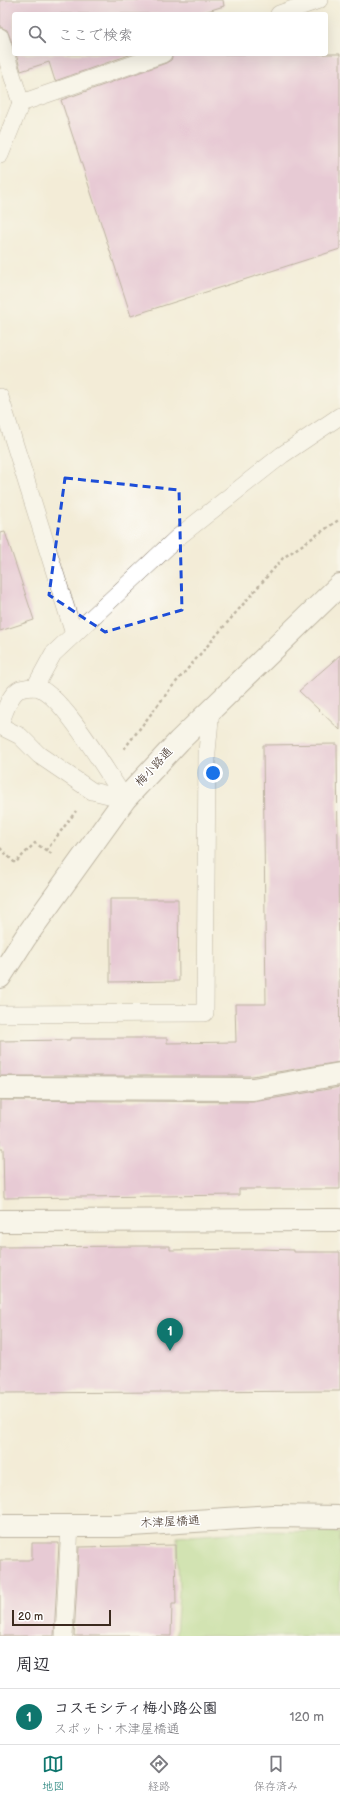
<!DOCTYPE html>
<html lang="ja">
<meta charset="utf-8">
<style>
:root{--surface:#fff;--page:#f2f2f3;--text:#2b2b33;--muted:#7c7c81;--line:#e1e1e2;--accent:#0f766e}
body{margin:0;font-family:"Balsamiq Sans","Klee One",sans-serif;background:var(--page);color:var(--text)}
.scale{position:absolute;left:12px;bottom:10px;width:99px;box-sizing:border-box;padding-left:4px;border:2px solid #3b2a1e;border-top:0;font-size:11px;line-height:14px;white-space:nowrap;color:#3b2a1e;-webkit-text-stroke:3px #fff;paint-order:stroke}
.you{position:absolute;left:213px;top:773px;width:14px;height:14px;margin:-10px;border:3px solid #fff;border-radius:50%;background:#1a73e8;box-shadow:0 0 0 6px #1a73e833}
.badge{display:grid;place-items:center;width:26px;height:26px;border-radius:50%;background:var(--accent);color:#fff;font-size:13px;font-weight:700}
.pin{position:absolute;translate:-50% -33px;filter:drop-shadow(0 1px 2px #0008)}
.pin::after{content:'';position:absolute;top:21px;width:14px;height:12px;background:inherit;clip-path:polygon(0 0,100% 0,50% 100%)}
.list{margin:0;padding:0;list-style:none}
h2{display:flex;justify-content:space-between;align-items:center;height:52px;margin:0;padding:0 16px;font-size:17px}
h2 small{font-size:13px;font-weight:400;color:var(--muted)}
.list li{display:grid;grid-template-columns:26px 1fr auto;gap:12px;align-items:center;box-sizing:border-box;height:56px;padding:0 16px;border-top:1px solid var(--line)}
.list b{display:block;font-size:15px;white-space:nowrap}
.list p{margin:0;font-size:13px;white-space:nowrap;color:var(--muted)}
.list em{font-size:13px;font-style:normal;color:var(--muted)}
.icon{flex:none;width:22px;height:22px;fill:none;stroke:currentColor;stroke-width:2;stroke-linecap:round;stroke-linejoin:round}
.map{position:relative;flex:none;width:340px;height:1636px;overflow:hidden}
.search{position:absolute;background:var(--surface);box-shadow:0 4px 16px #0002;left:12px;right:12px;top:12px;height:44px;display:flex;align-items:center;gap:10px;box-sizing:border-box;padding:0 14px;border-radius:4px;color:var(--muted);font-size:15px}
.sheet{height:108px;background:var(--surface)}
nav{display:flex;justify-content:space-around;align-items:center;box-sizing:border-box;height:56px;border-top:1px solid var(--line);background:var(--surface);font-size:11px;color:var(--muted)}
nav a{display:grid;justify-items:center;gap:2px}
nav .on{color:var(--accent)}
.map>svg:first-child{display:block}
.green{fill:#abd885;stroke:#738152}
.building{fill:#daa0d1}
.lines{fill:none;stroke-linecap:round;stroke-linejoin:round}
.service-casing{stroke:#7b6e5f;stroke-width:18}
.minor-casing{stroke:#7b6e5f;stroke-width:24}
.tertiary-casing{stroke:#7b6e5f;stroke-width:24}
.path{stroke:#7b6e5f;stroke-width:2.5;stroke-dasharray:3 3;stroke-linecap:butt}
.service{stroke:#fff;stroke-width:17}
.minor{stroke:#fff;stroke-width:22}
.tertiary{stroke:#fff;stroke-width:22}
.marked{fill:none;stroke:#1d4ed8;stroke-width:3;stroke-dasharray:8 5;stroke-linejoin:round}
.labels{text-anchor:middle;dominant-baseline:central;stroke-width:3;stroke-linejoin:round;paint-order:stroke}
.street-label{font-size:12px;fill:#3b2a1e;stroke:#fff}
</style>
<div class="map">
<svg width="340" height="1636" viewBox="0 0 340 1636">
<rect width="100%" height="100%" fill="#fff"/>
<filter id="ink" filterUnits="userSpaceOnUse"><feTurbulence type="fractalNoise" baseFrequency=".025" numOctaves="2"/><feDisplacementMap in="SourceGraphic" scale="8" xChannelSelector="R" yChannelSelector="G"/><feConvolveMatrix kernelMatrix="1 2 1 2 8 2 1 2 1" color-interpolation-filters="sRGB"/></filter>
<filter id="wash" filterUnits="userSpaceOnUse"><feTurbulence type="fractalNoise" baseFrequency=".012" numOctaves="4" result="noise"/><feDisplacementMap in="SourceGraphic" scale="16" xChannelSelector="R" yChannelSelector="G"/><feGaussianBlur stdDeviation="0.9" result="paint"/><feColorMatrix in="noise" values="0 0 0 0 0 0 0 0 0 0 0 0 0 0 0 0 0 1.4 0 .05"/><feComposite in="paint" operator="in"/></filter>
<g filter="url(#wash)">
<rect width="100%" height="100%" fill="#f3ecd7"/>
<!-- green -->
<path class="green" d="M257 1531 340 1532V1636H176L179 1592 177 1537Z"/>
<g id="blocks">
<!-- building -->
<g class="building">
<path d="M0 0H223L224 6 198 14H14V48L7 30 0 27Z"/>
<path d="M16 54H132L55 81 49 62 21 71Z"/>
<path d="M173 54H340V249L131 316 61 100 166 63 171 60Z"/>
<path d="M5 532 34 620 0 631V533Z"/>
<path d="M340 655V730L299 691Z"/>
<path d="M337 744 340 1062 252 1076H0V1041L70 1040V1038H167V1043L236 1042 235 1004H266L263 745Z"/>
<path d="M110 899H178L179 981 110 982Z"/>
<path d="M340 1087V1189H239V1195L4 1198 3 1149H0V1100L253 1102Z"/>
<path d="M144 1246H170V1250L261 1249 294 1250V1252H340V1391L0 1393V1247Z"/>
<path d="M32 1543H59L54 1636H0V1560H32Z"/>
<path d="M175 1545 176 1604H172L171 1636H74L79 1547Z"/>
</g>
</g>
</g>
<g filter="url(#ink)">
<use href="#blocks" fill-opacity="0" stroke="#7b6e5f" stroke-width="1"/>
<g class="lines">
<!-- service casing -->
<g class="service-casing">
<g id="service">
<path d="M279 14 319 0"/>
<path d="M0 37 21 103"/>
<path d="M0 155 21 103 163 54"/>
<path d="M0 397 74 634"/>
<path d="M35 687 53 654 177 538 282 455 340 416"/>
<path d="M0 723C5 713 9 694 20 689 24 688 32 687 36 687 62 693 109 776 125 799"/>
<path d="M0 726 20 736 39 755 92 791 125 799"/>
<path d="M0 1014 205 1013 207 752 211 709"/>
<path d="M64 1636 70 1526"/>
</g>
</g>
<!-- minor casing -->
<g class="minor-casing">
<g id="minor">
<path d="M0 1088 253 1089 340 1074"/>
<path d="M0 1221 340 1220"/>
<path d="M0 1526H117L273 1516 340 1517"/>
</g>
</g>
<!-- tertiary casing -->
<g class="tertiary-casing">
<path id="tertiary" d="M0 977 25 938 125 799 179 741 340 585"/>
</g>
<!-- path -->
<g class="path">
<path d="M124 749 171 688 283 558 340 519"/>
<path d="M0 848 15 863 35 843 52 854"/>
<path d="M46 851 76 811"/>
</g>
<!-- service -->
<use href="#service" class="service"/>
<!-- minor -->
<use href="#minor" class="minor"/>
<!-- tertiary -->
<use href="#tertiary" class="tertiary"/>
</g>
</g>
<!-- marked area -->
<path d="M0 0H340V1636H0ZM65 478 179 490 182 610 105 632 49 595Z" fill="#f3ecd7" fill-opacity=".55" fill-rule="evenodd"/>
<path class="marked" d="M65 478 179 490 182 610 105 632 49 595Z"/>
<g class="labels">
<!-- street labels -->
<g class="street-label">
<text transform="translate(154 767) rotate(-47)">梅小路通</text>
<text transform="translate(170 1522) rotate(-3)">木津屋橋通</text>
</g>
</g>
</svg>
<div class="scale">20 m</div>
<div class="you"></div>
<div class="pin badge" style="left:170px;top:1351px">1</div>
<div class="search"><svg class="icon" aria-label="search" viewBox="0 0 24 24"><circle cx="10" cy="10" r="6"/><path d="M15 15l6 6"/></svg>ここで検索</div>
</div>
<section class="sheet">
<h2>周辺<small></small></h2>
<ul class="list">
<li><span class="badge">1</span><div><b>コスモシティ梅小路公園</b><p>スポット · 木津屋橋通</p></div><em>120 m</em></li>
</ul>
</section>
<nav>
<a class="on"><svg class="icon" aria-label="map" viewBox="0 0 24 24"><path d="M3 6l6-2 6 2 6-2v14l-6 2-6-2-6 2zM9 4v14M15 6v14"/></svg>地図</a>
<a><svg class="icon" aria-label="directions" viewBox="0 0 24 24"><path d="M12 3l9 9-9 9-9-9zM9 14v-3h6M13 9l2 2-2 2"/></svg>経路</a>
<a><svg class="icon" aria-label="saved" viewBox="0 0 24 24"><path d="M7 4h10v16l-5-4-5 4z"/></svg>保存済み</a>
</nav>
